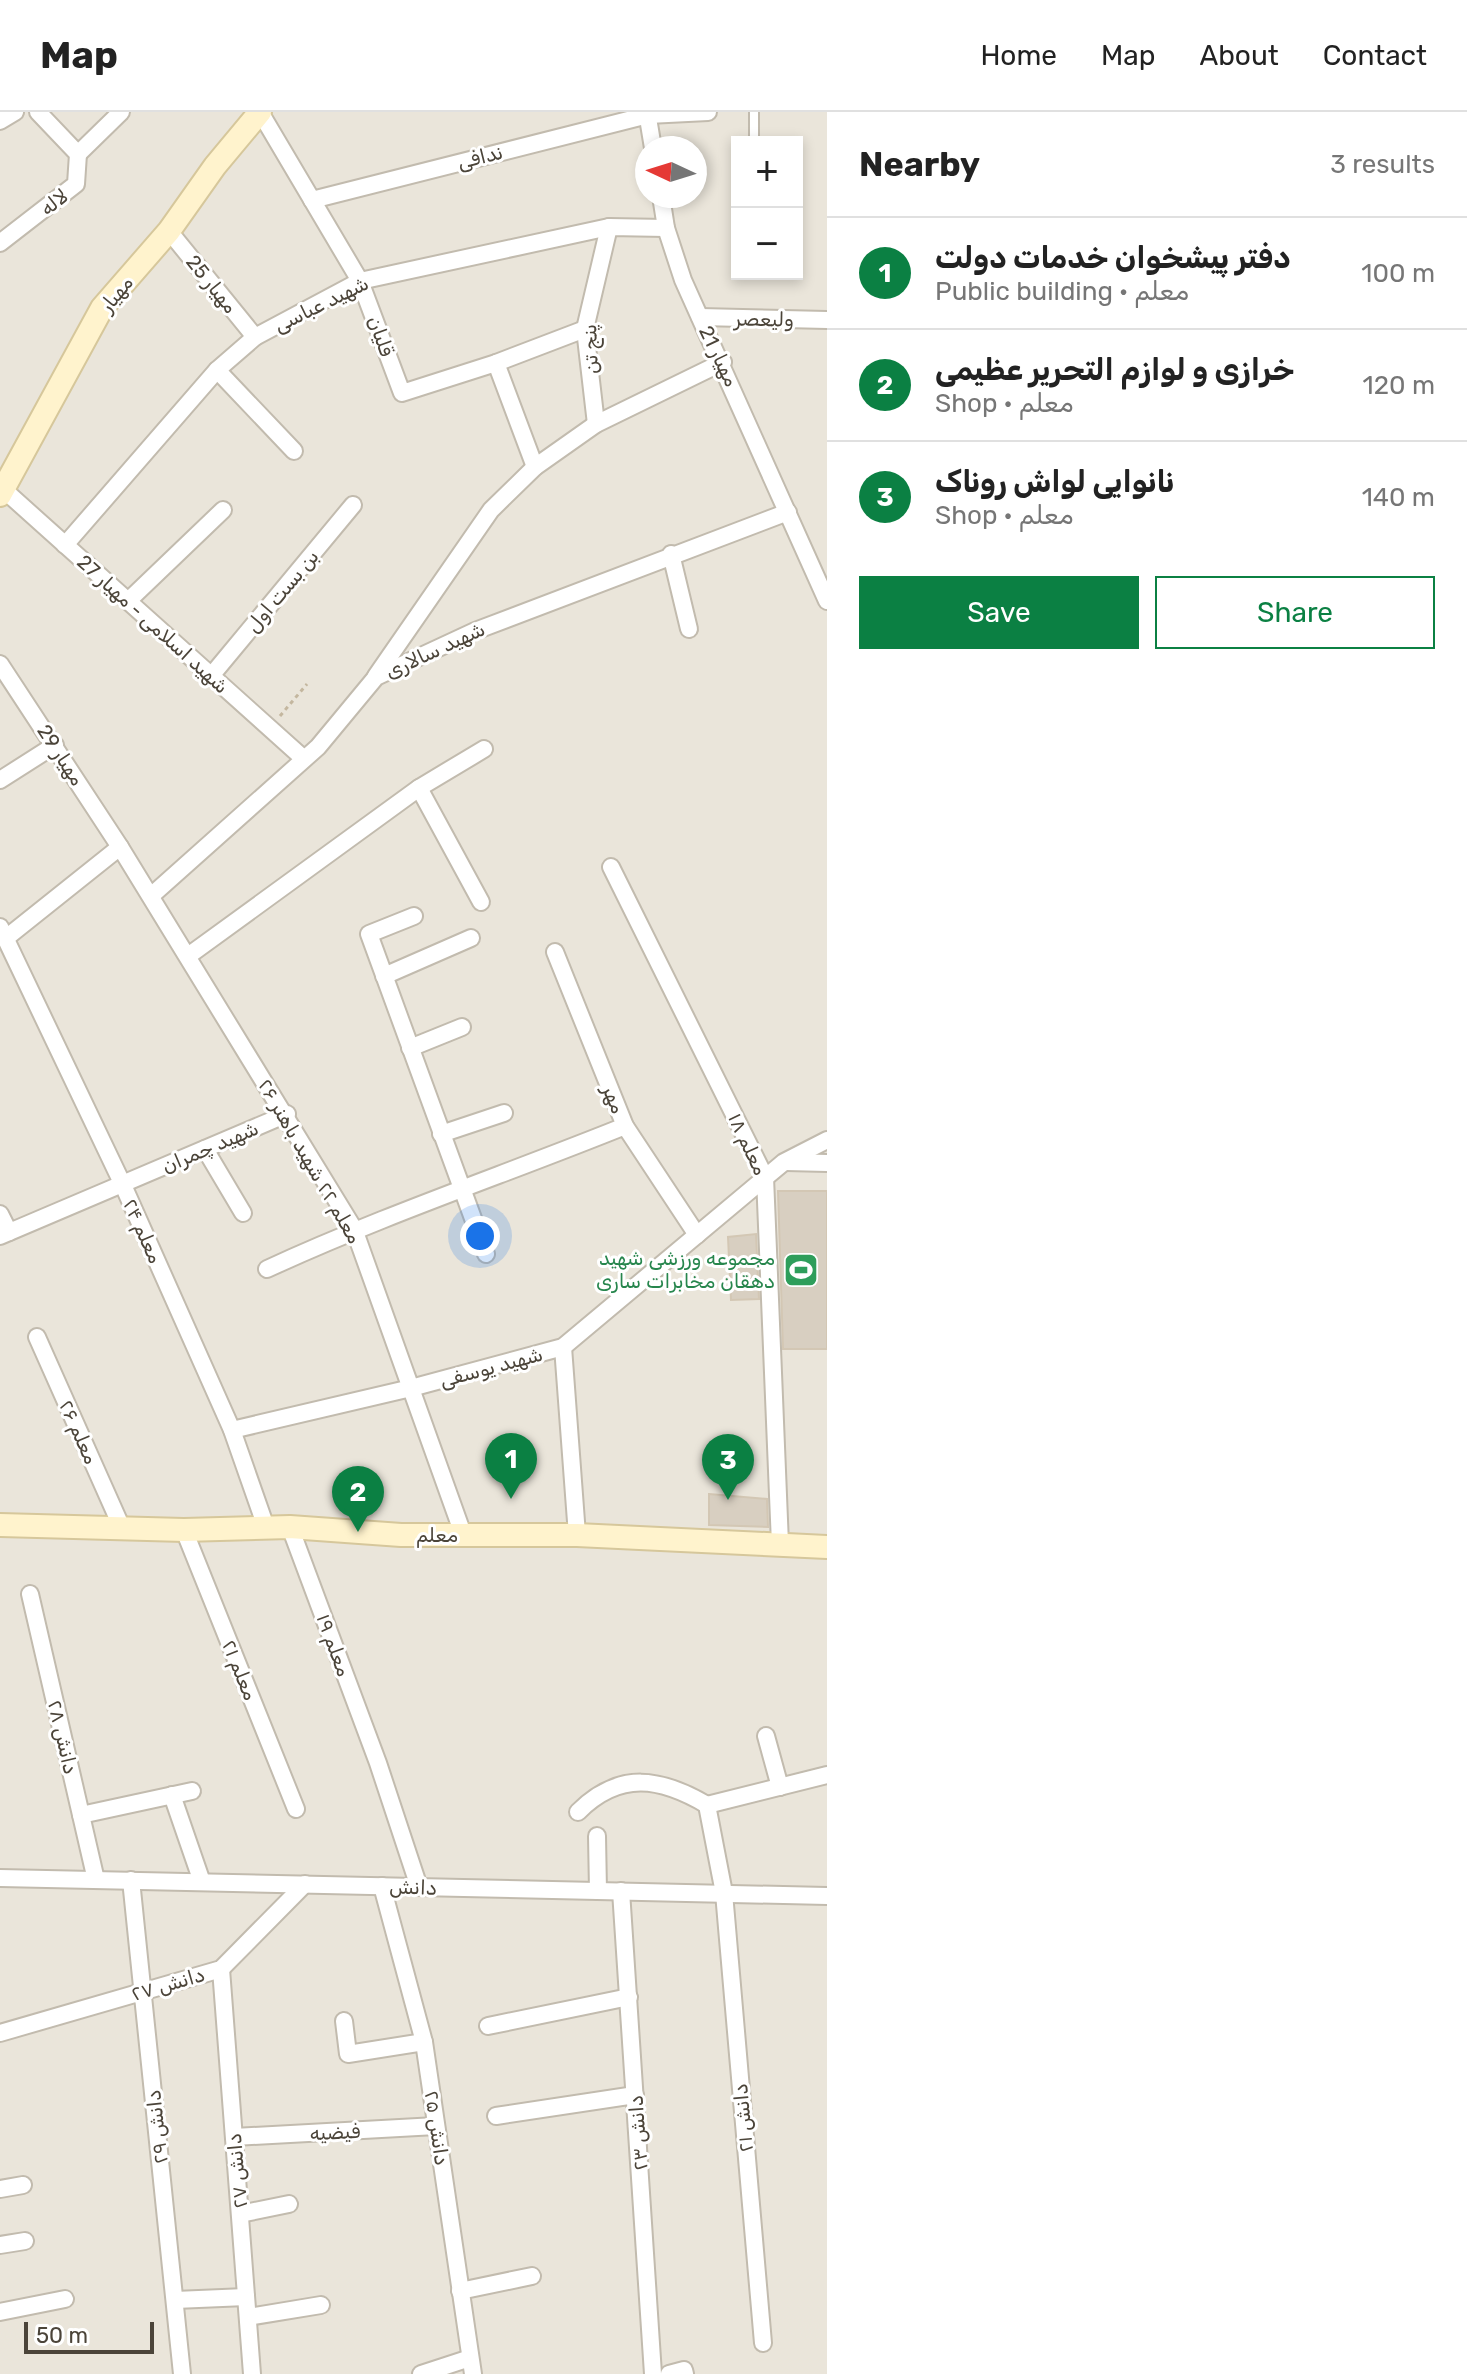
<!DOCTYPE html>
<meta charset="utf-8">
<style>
:root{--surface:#fff;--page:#f2f2f2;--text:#222;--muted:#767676;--line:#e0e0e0;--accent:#0b8043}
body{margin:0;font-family:Rubik,"Noto Naskh Arabic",sans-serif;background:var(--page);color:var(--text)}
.controls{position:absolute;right:24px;top:24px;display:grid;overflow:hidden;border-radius:0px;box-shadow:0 4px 12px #0003}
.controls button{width:72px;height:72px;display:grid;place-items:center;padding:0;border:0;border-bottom:2px solid var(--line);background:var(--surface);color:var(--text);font:40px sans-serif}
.compass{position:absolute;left:635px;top:24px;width:72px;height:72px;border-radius:50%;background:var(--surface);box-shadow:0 4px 12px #0003;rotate:274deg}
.scale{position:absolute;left:24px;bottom:20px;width:130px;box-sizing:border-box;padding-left:8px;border:4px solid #4b4439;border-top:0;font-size:22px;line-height:28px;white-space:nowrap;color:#4b4439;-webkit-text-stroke:6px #fff;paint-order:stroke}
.you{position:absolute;left:480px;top:1124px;width:28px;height:28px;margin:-20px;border:6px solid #fff;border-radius:50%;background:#1a73e8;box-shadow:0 0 0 12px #1a73e833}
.badge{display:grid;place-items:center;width:52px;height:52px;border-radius:50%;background:var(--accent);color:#fff;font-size:26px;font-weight:700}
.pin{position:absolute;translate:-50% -66px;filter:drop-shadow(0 2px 4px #0008)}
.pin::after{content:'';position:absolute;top:42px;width:28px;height:24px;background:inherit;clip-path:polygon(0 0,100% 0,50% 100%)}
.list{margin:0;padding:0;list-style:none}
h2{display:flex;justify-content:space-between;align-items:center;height:104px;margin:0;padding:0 32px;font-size:34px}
h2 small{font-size:26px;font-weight:400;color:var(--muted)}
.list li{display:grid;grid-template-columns:52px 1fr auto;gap:24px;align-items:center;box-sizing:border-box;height:112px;padding:0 32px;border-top:2px solid var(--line)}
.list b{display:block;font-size:30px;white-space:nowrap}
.list p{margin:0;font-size:26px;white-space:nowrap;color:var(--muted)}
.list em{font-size:26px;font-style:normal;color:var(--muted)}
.actions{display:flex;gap:16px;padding:24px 32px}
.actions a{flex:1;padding:18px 0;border:2px solid var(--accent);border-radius:0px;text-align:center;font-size:28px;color:var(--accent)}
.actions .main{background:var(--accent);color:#fff}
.map{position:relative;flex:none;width:827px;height:2262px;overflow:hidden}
header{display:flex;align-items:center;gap:48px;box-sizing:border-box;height:112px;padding:0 40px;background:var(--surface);border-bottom:2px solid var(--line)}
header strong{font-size:38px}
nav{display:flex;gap:44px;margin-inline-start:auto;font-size:28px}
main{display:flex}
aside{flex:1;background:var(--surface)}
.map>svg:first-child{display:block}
.residential{fill:#eae5da;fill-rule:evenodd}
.building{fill:#d8cfc1;stroke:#d3c7b4;stroke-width:2}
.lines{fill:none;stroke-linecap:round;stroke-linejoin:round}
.lane-casing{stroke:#c2bbae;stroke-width:12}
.street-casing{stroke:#c2bbae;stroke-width:20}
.secondary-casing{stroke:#d6c79b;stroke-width:26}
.path{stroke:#c4b79f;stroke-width:3;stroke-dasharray:4 4;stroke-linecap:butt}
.lane{stroke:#fff;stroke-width:8}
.street{stroke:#fff;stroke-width:16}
.secondary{stroke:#fff3cd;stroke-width:22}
.labels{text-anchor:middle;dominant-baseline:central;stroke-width:6;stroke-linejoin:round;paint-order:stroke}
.street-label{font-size:20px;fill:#4b4439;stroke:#fff}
.leisure-label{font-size:20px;fill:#27864d;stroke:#fff;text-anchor:end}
</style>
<header>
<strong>Map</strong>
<nav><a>Home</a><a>Map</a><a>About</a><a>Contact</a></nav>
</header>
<main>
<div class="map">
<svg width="827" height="2262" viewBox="0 0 827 2262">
<rect width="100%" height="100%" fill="#f6f3ec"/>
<!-- residential -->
<path class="residential" d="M0 0H827V2262H0ZM737 30H797V162H737ZM647 36H695V84H647Z"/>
<!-- building -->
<g class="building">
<path d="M778 1079H827V1237H783Z"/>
<path d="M756 1122 759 1187 731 1188 728 1125Z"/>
<path d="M709 1382 767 1387 768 1415 709 1413Z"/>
</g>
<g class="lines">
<!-- lane casing -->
<g class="lane-casing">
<path id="lane" d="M754 30V0"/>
</g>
<!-- street casing -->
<g class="street-casing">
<g id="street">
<path d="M260 0 360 169 402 281 496 251 585 217"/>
<path d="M647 0 653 36"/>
<path d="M0 9 15 0"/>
<path d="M78 42 121 0"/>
<path d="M661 84 666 116 683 168 827 489"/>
<path d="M312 88 648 3 708 0"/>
<path d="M169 119 255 225"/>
<path d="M0 131 76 72 78 42 38 0"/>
<path d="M700 205 827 208"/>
<path d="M496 251 535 355"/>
<path d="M217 258 294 339"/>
<path d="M596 312 585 217 609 115"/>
<path d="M3 377 303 646"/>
<path d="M65 433 217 258 255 225 360 169 609 115 666 116"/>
<path d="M671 442 689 517"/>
<path d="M128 489 223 398"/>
<path d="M0 552 120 735"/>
<path d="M211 564 353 393"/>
<path d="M376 564 491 398 535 355 596 312 723 250"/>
<path d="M0 668 55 633"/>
<path d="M419 676 481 790"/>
<path d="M611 755 765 1065 780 1432"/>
<path d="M151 784 318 635 376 565 475 519 788 400"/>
<path d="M414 804 369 822 486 1142"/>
<path d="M0 815 123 1073 232 1318 267 1418"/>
<path d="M6 826 120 735 354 1117 463 1422"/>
<path d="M555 840 625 1014 697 1123"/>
<path d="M188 844 419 676 484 637"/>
<path d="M384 864 471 826"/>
<path d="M410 936 462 915"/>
<path d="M441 1022 504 1001"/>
<path d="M205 1037 243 1101"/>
<path d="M786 1050 827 1051"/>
<path d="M0 1102 9 1120"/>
<path d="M0 1124 287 1002"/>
<path d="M267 1157C384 1103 506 1062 625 1014"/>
<path d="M37 1225 122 1416"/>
<path d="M563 1235 577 1423"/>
<path d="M232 1318 411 1276 563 1235 784 1050 827 1028"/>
<path d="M290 1415 378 1651 419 1775"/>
<path d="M184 1418 296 1697"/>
<path d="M30 1482 96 1768"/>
<path d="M766 1624 780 1675"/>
<path d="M172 1683 202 1770"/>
<path d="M707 1693 724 1781 763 2231"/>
<path d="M707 1693 827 1663"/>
<path d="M578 1700C620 1658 661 1666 707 1693"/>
<path d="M81 1703 192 1679"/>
<path d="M597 1724 598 1779"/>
<path d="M0 1766 827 1784"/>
<path d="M131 1768 182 2262"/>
<path d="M382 1774 424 1930 473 2262"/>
<path d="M621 1779 653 2262"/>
<path d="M221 1857 252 2262"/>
<path d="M344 1909 348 1942 424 1930"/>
<path d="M488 1914 629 1885"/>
<path d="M0 1921 221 1857 305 1772"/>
<path d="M496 2004 635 1983"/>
<path d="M234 2025 436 2014"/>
<path d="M0 2077 23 2073"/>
<path d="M240 2102 289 2092"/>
<path d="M0 2133 25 2129"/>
<path d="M460 2179 532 2164"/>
<path d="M175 2188 246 2185"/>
<path d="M0 2200 65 2187"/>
<path d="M248 2205 321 2193"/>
<path d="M421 2262 470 2246"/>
<path d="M669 2262 684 2258 685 2262"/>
</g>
</g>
<!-- secondary casing -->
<g class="secondary-casing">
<g id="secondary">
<path d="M0 383 102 196 169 119 215 54 260 0"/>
<path d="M0 1413 184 1418 290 1415 401 1423H577L827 1435"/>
</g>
</g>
<!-- path -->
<path class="path" d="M280 604 307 572"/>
<!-- lane -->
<use href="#lane" class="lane"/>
<!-- street -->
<use href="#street" class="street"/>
<!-- secondary -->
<use href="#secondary" class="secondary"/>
</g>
<!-- icons -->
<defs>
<g id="stadium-square" transform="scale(1.8)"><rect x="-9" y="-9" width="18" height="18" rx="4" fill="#2e9e5b" stroke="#fff"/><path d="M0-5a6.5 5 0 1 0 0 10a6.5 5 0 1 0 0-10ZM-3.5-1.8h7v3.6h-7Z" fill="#fff"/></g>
</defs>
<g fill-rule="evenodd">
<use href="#stadium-square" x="801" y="1158"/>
</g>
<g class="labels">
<!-- street labels -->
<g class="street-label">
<text transform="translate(480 45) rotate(-14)">ندافی</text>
<text transform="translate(54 90) rotate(-38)">لاله</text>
<text transform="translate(212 172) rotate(51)">مهیار 25</text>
<text transform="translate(116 182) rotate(-51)">مهیار</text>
<text transform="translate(321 192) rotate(-26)">شهید عباسی</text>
<text transform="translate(764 207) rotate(1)">ولیعصر</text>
<text transform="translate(381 224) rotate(70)">قلیان</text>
<text transform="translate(590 237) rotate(-92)">پنج تن</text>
<text transform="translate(719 244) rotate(64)">مهیار 21</text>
<text transform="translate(282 479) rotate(-50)">بن بست اول</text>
<text transform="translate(153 512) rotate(42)">شهید اسلامی - مهیار 27</text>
<text transform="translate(435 538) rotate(-25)">شهید سالاری</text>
<text transform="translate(61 643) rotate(57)">مهیار 29</text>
<text transform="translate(614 987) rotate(68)">مهر</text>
<text transform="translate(748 1032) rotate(65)">معلم ۱۸</text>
<text transform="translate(210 1035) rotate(-23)">شهید چمران</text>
<text transform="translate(310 1049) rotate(60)">معلم ۲۲ شهید باهنر ۲۶</text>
<text transform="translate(143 1119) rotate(66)">معلم ۲۴</text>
<text transform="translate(491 1255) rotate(-15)">شهید یوسفی</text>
<text transform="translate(79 1320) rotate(66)">معلم ۲۶</text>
<text x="437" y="1423">معلم</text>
<text transform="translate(334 1533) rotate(70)">معلم ۱۹</text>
<text transform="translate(240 1558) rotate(68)">معلم ۲۱</text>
<text transform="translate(63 1625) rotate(77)">دانش ۲۸</text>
<text transform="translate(413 1775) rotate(2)">دانش</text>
<text transform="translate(168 1872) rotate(-16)">دانش ۲۷</text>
<text transform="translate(743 2006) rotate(-95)">دانش ٢١</text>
<text transform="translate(157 2015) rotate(-96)">دانش ٢٩</text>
<text transform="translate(437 2016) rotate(82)">دانش ۲۵</text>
<text transform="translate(335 2020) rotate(-3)">فیضیه</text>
<text transform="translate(638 2021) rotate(-94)">دانش ٢٣</text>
<text transform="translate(237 2059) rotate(-95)">دانش ٢٧</text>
</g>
<!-- leisure labels -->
<g class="leisure-label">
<text x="775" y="1146">مجموعه ورزشی شهید<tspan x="775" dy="23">دهقان مخابرات ساری</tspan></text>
</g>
</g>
</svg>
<div class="controls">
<button>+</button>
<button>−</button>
</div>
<svg class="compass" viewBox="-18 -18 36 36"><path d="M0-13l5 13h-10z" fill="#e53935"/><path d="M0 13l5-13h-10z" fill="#767676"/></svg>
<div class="scale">50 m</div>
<div class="you"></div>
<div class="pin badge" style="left:511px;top:1387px">1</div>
<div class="pin badge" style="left:358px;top:1420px">2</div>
<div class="pin badge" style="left:728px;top:1388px">3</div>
</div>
<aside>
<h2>Nearby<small>3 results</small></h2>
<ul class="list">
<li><span class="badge">1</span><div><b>دفتر پیشخوان خدمات دولت</b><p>Public building · معلم</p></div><em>100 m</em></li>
<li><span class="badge">2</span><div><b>خرازی و لوازم التحریر عظیمی</b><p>Shop · معلم</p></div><em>120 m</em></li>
<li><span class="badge">3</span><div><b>نانوایی لواش روناک</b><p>Shop · معلم</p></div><em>140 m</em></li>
</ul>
<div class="actions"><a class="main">Save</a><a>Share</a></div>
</aside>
</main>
